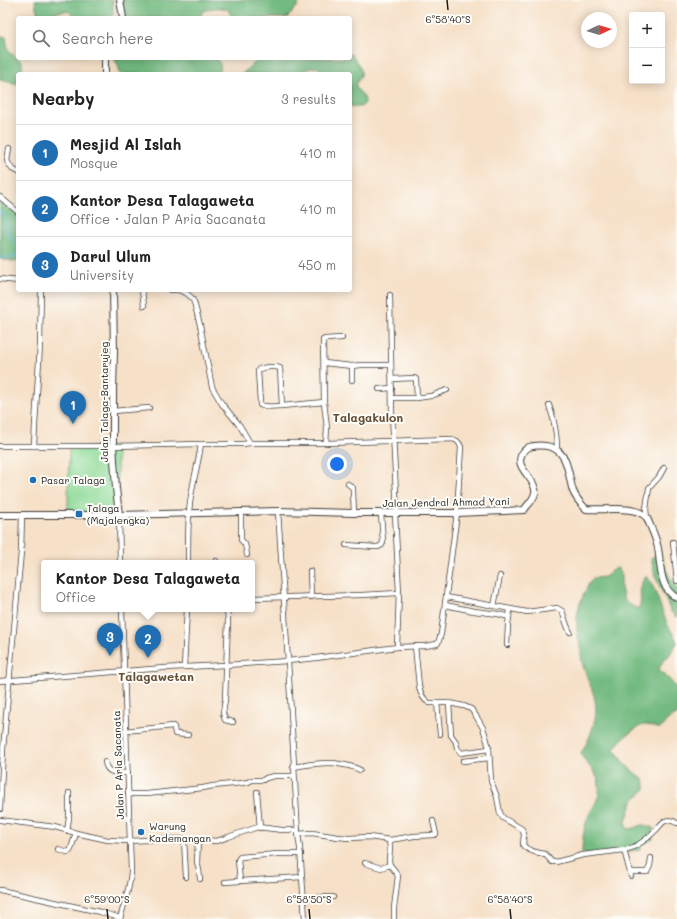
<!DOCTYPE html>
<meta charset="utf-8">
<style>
:root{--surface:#fff;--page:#f6f6f6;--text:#222;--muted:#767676;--line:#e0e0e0;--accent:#1f6fb2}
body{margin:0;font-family:Mali,sans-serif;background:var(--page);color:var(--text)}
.controls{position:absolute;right:12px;top:12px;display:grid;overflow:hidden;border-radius:4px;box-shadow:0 2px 10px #0003}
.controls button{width:36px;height:36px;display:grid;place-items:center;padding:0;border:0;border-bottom:1px solid var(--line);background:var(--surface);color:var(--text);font:20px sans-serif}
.compass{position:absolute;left:581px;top:12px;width:36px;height:36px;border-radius:50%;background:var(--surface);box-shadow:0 2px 10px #0003;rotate:86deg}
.you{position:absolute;left:337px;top:464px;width:14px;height:14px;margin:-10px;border:3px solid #fff;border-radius:50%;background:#1a73e8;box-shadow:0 0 0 6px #1a73e833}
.badge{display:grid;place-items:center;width:26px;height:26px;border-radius:50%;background:var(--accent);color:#fff;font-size:13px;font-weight:700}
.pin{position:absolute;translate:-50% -33px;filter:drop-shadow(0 1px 2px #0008)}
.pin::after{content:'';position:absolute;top:21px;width:14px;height:12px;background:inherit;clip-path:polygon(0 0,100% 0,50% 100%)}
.popup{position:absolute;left:41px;top:560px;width:214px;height:52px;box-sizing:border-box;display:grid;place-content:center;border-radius:4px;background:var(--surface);filter:drop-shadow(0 1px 3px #0005);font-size:13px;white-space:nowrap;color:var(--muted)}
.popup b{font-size:15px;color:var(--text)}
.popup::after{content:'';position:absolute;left:50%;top:100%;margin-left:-8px;border:8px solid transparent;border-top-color:var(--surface)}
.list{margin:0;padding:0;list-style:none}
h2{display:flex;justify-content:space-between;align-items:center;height:52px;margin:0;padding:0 16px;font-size:17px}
h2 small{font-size:13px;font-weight:400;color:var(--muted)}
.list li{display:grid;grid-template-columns:26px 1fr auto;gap:12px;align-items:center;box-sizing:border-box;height:56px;padding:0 16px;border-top:1px solid var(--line)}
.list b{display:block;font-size:15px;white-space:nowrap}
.list p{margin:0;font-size:13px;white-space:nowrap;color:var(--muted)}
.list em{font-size:13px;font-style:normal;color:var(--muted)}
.icon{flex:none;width:22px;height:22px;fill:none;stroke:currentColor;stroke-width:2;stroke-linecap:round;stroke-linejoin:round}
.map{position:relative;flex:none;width:677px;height:919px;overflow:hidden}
.search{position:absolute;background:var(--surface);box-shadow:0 2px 10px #0003;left:16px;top:16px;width:336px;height:44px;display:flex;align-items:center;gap:10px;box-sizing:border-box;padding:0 14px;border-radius:4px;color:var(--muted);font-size:15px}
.panel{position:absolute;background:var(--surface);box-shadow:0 2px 10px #0003;left:16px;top:72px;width:336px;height:220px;border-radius:4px}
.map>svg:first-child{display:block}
.green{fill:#8dda98;stroke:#547b5a}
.forest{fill:#72ba80;stroke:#476b4e}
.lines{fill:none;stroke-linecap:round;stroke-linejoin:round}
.stream{stroke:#63b4de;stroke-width:1.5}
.minor-casing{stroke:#3d3936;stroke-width:6}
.major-casing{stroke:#3d3936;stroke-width:8}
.minor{stroke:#fff;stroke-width:4.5}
.major{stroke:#fff;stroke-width:6}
.ticks{fill:none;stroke:#1c1c1c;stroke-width:1.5}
.poi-dot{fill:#1f6fb2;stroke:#fdfcf7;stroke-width:1.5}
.labels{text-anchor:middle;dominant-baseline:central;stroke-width:4;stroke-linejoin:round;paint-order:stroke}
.street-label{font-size:10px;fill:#1c1c1c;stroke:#fdfcf7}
.poi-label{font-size:10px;fill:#1c1c1c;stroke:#fdfcf7;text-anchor:start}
.quarter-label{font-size:12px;font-weight:bold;fill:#634f37;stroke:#fdfcf7}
.ticks-label{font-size:10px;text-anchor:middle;fill:#1c1c1c;stroke:#fdfcf7;stroke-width:4;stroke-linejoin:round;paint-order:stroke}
</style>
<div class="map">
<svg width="677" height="919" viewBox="0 0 677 919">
<rect width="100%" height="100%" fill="#fdfcf7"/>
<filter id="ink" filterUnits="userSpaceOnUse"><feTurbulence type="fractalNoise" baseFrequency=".025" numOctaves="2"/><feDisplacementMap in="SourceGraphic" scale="8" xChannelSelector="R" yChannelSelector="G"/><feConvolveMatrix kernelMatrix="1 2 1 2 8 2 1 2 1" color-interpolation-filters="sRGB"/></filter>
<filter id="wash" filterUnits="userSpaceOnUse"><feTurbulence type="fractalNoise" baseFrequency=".012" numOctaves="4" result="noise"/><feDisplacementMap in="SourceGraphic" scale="16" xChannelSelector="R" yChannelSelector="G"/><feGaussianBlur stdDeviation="0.9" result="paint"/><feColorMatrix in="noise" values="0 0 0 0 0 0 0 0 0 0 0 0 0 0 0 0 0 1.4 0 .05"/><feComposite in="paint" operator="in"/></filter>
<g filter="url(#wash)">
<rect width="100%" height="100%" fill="#f6e0c7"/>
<!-- green -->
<path class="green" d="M117 446V514L68 511 69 448Z"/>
<!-- forest -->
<g class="forest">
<path d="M35 0H113V15L110 18H74C70 6 57 13 48 14 45 14 42 14 38 14L36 8Z"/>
<path d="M118 0H300L297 7 287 18H231V15L228 10C220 6 210 8 202 12L200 18H123Z"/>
<path d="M0 36 6 37 8 50 22 62V74H18V84L0 80Z"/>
<path d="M350 53C354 59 363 68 361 75 360 79 355 83 356 87 358 92 371 100 362 106 359 108 354 107 350 106V74H328L325 71 316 67 310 68 300 74H242C252 65 258 57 272 58 279 59 281 60 288 58H350Z"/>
<path d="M114 58H216C221 62 221 68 220 74H120L118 65Z"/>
<path d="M0 196 18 214V262L0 259Z"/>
<path d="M656 555 662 558 668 574 677 589V618L671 612 655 576 651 558Z"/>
<path d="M616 568 619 569 621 572V588L624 600 635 608H638L640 606C642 594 637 587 646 576 657 589 659 606 666 620 667 623 668 626 670 629 673 634 676 637 677 643L668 657 665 658 660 666 659 669 671 681 677 689V715C669 717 666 721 661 728 655 729 651 725 645 725 637 725 618 742 614 749L616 752 630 769 644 780 645 784V790C641 794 635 797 633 801L626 821V828C635 830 636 826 643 825 646 825 650 827 653 828V839L641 845 640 850 582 854C582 843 583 831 587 820 592 805 603 799 598 780 595 770 585 763 581 754 582 750 584 749 585 746 591 736 595 722 596 711 596 695 589 683 584 669 581 661 581 653 580 645 579 640 577 635 577 630 575 610 582 597 591 580L593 578 605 577 611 571Z"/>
</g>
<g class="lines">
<!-- stream -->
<g class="stream">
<path d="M0 211C6 218 7 226 8 235L16 243 18 248"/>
<path d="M0 258C7 257 14 260 18 252"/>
</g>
</g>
</g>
<g filter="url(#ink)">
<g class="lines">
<!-- minor casing -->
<g class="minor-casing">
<g id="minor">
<path d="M9 149 7 161 12 169 18 172"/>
<path d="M0 197 18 212"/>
<path d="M0 279 18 281"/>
<path d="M142 290 144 306"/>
<path d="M170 290H178L186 293 191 297 194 302 200 325 212 387 222 404 240 426 250 443"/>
<path d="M390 295 392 413 397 513"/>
<path d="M324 363 352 366 361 365H391"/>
<path d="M392 379 414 378 416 379 417 398"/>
<path d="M352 380V366"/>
<path d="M379 389 392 388"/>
<path d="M392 398H417L431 396 447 390"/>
<path d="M324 402 323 340 325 339 342 338"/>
<path d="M549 405C554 419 557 433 557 449"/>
<path d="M282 406 280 368C275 366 265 367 259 369L258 371 260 402V405C267 408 275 406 282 406L324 402 327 428 326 443"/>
<path d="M113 411 149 408"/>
<path d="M0 446H113L201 444H243L250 443H326L450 439C456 439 459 441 461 447L457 513 441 634 438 643 437 644 425 646 397 647 316 658 288 661 226 665 164 668 0 681"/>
<path d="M34 446 35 425 40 345 41 290"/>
<path d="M348 484 353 488V491L354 513"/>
<path d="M278 511 288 661 298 834 300 848 305 919"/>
<path d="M241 512V540L245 544 247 555"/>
<path d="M395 513 399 593 397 647"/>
<path d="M119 515 120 563"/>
<path d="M647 518 646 509 649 488 659 477 664 468"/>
<path d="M673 542 677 581"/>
<path d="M346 545 375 547H378L382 545 383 542 381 513"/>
<path d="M188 563C188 547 188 530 189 514 190 490 198 467 201 444"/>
<path d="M216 563V561"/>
<path d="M310 571 311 597"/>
<path d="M446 597 527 612 557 608 562 611C565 618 566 625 570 632"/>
<path d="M252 598 361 595 399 593"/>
<path d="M445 605 474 611 498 614 509 617"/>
<path d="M494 606 500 576"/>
<path d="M227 609 228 620 225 700 223 713 225 720 233 722"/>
<path d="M507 645 508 625 510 609"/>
<path d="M415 646 419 686C420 693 423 699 429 703H449L464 706 471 709 476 716 483 728 486 737 489 748 491 781 497 797 500 813 503 818 522 829 524 834 523 845C527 851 538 853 545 854L552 862H556L583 855 624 850C636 848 647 839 656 830 659 827 661 823 665 821 670 819 673 821 677 823"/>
<path d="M184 667 187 609"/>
<path d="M437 703 440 734"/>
<path d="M449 703 451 735 456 742 457 748 461 753 489 749"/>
<path d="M125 731 173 726 174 727 175 734 188 735"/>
<path d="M463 761 489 758"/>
<path d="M105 762C107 775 117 772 128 773"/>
<path d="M293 767C306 765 327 761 339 764 346 765 354 767 360 770"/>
<path d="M257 792 260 828"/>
<path d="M128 794H147L203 788 213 786 242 783 248 782 252 780H263L266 778 274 776H294"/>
<path d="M0 809 3 750 21 552 22 515"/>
<path d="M0 820 55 827 76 833 108 840 130 841 162 839H195L216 841 220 840 228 837 258 827 282 830H298"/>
<path d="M67 831 69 818V793"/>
<path d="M298 834 312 833 338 837 349 838 369 837 390 840 414 836 434 835 436 834 433 821"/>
<path d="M184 839 186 877"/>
<path d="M198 839 197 862 199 870 200 879"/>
<path d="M389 840 390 848 389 861 390 865 395 871 398 876 394 908V919"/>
<path d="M58 849 67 852 70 851 71 849 76 833"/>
<path d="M624 850 631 876"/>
<path d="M365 863 381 868 390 865"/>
<path d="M630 872H647L650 866 651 858"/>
<path d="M240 881 302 877"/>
<path d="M225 882 240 881 238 860 240 857 278 854H301"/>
<path d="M0 890 100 912 120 918"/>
<path d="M304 898 333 897"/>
<path d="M120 919C124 904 130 888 131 872L122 609"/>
</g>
</g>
<!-- major casing -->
<g class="major-casing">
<g id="major">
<path d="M120 0 123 18"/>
<path d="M105 74V58"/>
<path d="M113 290 114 352 113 391V446L116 488 119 515"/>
<path d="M0 515H119L278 511 354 513H457L524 510C528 504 537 497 535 489 533 477 516 468 521 456 522 452 526 449 529 447 536 445 544 445 551 447 569 453 568 476 573 491 576 499 581 504 586 509 602 511 637 504 647 518 650 526 655 535 657 544 662 562 657 587 677 598"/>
</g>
</g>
<!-- minor -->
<use href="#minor" class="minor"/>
<!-- major -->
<use href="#major" class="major"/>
</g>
</g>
<!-- ticks -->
<path class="ticks" d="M447 0 448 10M107 909 108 919M309 909 310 919M510 909 511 919"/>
<!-- markers -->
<g class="poi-dot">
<circle cx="33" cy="480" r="4"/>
<rect x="75" y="510" width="8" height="8" rx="2"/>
<circle cx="141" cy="832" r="4"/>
</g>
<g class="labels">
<!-- street labels -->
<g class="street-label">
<text transform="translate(104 402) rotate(-90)">Jalan Talaga-Bantarujeg</text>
<text transform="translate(446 502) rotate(-1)">Jalan Jendral Ahmad Yani</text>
<text transform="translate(118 765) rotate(-92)">Jalan P Aria Sacanata</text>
</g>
<!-- poi labels -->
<g class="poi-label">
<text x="41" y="480">Pasar Talaga</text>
<text x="87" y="508">Talaga<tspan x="87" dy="12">(Majalengka)</tspan></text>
<text x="149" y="826">Warung<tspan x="149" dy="12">Kademangan</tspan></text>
</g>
<!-- quarter labels -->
<g class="quarter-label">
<text x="368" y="417">Talagakulon</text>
<text x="156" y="676">Talagawetan</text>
</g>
</g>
<g class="ticks-label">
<text x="448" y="23">6°58'40"S</text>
<text x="107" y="903">6°59'00"S</text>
<text x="309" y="903">6°58'50"S</text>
<text x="510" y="903">6°58'40"S</text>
</g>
</svg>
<div class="controls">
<button>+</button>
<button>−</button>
</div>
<svg class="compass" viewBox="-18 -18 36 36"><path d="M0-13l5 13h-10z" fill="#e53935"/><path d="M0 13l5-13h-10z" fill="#767676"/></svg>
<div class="you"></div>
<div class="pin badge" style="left:73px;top:424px">1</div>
<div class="pin badge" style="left:148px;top:658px">2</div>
<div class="popup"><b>Kantor Desa Talagaweta</b>Office</div>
<div class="pin badge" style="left:110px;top:656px">3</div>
<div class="search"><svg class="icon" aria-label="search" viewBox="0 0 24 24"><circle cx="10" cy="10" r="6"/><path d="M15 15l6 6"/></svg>Search here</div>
<section class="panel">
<h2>Nearby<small>3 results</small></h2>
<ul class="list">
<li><span class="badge">1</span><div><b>Mesjid Al Islah</b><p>Mosque</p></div><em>410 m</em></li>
<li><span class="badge">2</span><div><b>Kantor Desa Talagaweta</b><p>Office · Jalan P Aria Sacanata</p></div><em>410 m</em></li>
<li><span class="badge">3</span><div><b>Darul Ulum</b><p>University</p></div><em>450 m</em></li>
</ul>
</section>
</div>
